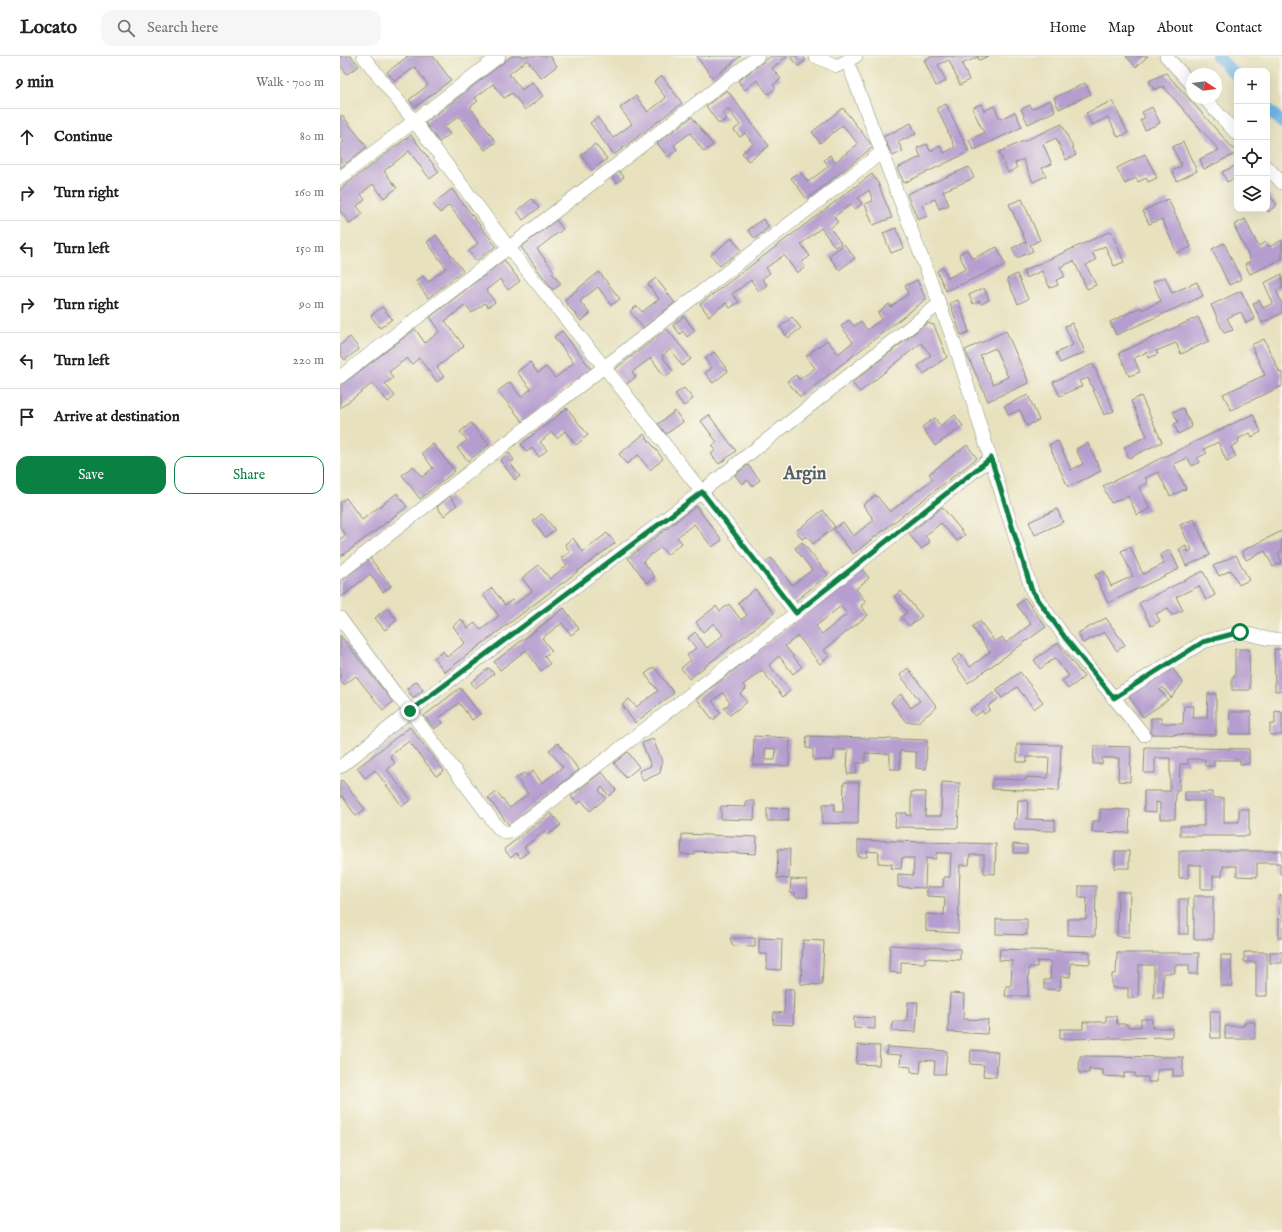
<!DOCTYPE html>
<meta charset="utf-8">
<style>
:root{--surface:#fff;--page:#f6f6f6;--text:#202124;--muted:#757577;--line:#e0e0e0;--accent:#0b8043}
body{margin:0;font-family:"IM FELL English",serif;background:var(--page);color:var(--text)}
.controls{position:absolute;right:12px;top:12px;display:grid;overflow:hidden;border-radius:8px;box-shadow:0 4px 16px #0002}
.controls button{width:36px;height:36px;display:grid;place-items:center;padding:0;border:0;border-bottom:1px solid var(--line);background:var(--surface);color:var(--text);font:20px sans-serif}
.compass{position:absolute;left:846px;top:12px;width:36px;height:36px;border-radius:50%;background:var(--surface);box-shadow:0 4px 16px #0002;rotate:103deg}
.stop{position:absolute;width:12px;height:12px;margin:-9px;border:3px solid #0b8043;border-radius:50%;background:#fff}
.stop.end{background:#0b8043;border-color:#fff;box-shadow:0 1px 4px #0008}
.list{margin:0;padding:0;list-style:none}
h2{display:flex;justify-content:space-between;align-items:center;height:52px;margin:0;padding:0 16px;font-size:17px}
h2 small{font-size:13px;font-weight:400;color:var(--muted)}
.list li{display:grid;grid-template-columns:26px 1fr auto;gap:12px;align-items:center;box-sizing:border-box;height:56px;padding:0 16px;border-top:1px solid var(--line)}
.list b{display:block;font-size:15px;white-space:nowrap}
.list em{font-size:13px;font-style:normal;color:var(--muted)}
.actions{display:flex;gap:8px;padding:12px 16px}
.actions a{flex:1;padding:9px 0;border:1px solid var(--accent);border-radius:12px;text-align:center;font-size:14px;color:var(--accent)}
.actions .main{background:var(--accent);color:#fff}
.icon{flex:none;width:22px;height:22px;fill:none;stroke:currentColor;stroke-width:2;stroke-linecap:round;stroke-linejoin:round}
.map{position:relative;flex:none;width:942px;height:1176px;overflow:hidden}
header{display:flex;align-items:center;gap:24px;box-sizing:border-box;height:56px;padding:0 20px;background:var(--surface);border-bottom:1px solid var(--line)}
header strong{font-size:19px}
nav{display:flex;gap:22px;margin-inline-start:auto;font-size:14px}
.search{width:280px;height:36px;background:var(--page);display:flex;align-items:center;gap:10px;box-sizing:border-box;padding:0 14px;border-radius:12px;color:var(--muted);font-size:15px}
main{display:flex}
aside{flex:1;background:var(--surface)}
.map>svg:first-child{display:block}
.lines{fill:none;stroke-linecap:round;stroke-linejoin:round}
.canal{stroke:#6eb5e5;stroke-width:12}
.building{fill:#b59dcf;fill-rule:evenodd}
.minor-casing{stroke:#838f79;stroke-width:14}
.minor{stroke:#fff;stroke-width:13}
.route{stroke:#0b8043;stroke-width:5}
.labels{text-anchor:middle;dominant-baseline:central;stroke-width:3.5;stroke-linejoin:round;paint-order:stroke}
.quarter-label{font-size:18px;font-weight:bold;fill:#545f6a;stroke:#fbf7ec}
</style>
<header>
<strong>Locato</strong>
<div class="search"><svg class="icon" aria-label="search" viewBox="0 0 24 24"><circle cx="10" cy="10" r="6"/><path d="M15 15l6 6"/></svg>Search here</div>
<nav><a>Home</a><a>Map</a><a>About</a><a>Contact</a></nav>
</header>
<main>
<aside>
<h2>9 min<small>Walk · 700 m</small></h2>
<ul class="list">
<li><svg class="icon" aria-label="ahead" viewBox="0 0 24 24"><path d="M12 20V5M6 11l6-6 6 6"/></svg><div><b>Continue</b></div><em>80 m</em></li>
<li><svg class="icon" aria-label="right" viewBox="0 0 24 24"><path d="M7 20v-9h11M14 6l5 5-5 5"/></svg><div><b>Turn right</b></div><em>160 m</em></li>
<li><svg class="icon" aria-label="left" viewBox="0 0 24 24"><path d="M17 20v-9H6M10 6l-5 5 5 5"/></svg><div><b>Turn left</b></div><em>150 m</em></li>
<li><svg class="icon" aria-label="right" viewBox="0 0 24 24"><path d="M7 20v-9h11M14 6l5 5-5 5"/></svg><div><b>Turn right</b></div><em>90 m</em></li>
<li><svg class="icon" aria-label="left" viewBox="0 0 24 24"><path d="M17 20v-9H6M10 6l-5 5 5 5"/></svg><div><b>Turn left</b></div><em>220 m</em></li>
<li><svg class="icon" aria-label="arrive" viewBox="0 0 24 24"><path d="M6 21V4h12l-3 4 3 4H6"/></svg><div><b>Arrive at destination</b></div></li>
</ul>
<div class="actions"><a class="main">Save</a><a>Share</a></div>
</aside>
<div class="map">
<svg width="942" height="1176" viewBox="0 0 942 1176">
<rect width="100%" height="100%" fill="#fbf7ec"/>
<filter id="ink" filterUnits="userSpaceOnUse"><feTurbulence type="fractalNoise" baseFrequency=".025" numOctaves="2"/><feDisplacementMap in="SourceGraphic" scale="8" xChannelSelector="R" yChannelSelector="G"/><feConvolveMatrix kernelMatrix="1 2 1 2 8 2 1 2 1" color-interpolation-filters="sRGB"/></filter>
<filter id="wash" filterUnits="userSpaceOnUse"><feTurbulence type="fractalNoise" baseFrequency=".012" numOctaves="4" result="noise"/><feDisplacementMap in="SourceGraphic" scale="16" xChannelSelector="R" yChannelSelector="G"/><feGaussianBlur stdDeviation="0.9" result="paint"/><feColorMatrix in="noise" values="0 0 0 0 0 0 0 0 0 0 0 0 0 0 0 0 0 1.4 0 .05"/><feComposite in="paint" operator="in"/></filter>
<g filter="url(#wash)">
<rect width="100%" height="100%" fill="#e7e1be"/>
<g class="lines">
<!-- canal -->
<g class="canal">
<path d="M877 0 897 20"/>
<path d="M927 52 942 67"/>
</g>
</g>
<g id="blocks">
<!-- building -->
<g class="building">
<path d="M0 0H11L19 10 7 18 0 9Z"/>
<path d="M66 0H93L111 24 75 51 69 44 88 29 75 11 55 25 47 16 67 1Z"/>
<path d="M172 0H210L217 10 201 22 187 4 169 18 182 34 192 26 203 40 185 54 172 37 164 42 153 28 135 42 138 45 130 51 156 86 145 94 119 60 104 71 110 78 99 86 85 67Z"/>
<path d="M358 0H369V1L371 0H401L373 22 357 1Z"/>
<path d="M431 0H448L432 12 441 23 433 29 436 32 428 38 417 24 405 34 398 25Z"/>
<path d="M450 0H463L466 4 458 10Z"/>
<path d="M593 0H649L639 4 638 1 622 8 629 24 620 29 609 4 598 9 606 25 596 30 584 4Z"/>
<path d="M786 0H808L796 11Z"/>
<path d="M826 17 859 54 897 97 864 113 860 103 879 94 823 30 814 34 809 25Z"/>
<path d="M322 20 342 47 274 99 250 67 257 61 273 82 292 68 280 52 296 40 308 56 326 42 314 26Z"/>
<path d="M745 27 751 38 719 53 714 42Z"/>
<path d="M387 34 429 90 408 105 402 97 413 88 405 77 400 81 394 74 400 69 388 53 382 57 387 63 379 68 366 50Z"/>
<path d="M710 44 715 55 688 68 681 53 690 49 692 53Z"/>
<path d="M772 45 788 77 778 81 768 61 752 69 746 57Z"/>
<path d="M606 48 629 96 564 127 557 112 581 101 577 92 587 88 590 95 600 90 604 97 615 91 597 52Z"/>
<path d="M641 48 644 55 654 50 660 63 675 56 682 71 634 94 629 84 644 77 632 52Z"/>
<path d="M812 51 820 67 805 74 800 64 805 62 802 56Z"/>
<path d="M503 52 533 91 467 143 451 122 459 115 468 126 489 110 484 104 490 99 495 106 518 88 503 69 480 87 472 76Z"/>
<path d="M2 59 27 91 0 112V89L4 86 0 81V61Z"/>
<path d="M352 61 373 89 364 96 350 77 334 89 337 94 328 101 317 87Z"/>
<path d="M571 67 576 78 558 86 563 95 553 100 543 81Z"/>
<path d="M722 68 736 99 726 104 716 82 703 88 712 108 702 112 706 120 693 126 683 103 675 107 677 112 668 117 659 96Z"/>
<path d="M71 79 99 116 90 123 69 95 44 115 57 132 44 142 33 128 21 138 25 144 17 150 23 158 10 168 0 155V133Z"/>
<path d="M843 86 857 115 837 125 832 115 842 110 832 91Z"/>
<path d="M255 88 267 103 252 114 241 99Z"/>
<path d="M805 98 817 122 808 126 806 122 798 126 796 122 785 128 777 112Z"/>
<path d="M897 109V121L887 126 882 116Z"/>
<path d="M629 111 634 122 603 135 609 149 599 153 595 143 582 149 587 160 578 164 567 138Z"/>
<path d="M278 114 284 121 277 127 271 119Z"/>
<path d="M532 118 538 127 552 162 533 169 525 148 533 145 529 134 518 142 522 148 515 153 511 148 494 161 498 166 490 172 501 187 495 191 481 172 461 188 470 200 462 206 465 211 457 217 444 199 426 212 430 217 422 223 427 229 419 235 411 224 392 238 399 246 390 252 386 247 369 260 360 248Z"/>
<path d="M112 133 156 190 136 205 129 195 138 187 109 149 100 157 93 148Z"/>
<path d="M927 136 937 149 928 156 926 153H927Z"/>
<path d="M192 143 199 152 183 164 177 155Z"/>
<path d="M682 143 700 184 690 189 693 195 677 202 672 192 686 186 669 148Z"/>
<path d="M828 143 851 191 837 197 822 163 809 168 803 155Z"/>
<path d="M423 163 429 171 415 183 408 174Z"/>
<path d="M905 163 918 190 926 186 929 191 942 184V203L910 218 905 208 911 205 894 169Z"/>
<path d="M216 164 223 173 197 193 214 215 212 217 221 228 213 234 181 191Z"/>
<path d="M556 172 564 192 551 197 543 177Z"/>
<path d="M771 175 784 206 774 210 765 190 752 196 756 204 746 209 756 229 747 233 734 205 720 211 725 220 716 224 718 229 710 232 702 215 686 222 683 215Z"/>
<path d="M96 179 123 215 88 242 76 225 83 220 88 226 106 212 87 186Z"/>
<path d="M392 182 401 194 380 210 371 199Z"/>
<path d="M884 187 901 223 889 229 872 193Z"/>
<path d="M504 188 515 202 499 214 489 200Z"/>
<path d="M657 191 665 209 606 235 597 215 603 211 608 222 626 213 619 198 627 194 632 203Z"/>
<path d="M164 204 180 225 168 234 160 223 146 234 155 246 148 251 145 247 132 257 126 249 105 265 124 290 97 311 104 321 97 326 79 302 72 308 67 302 49 316 53 322 45 328 55 340 48 346 33 327 0 352V330L75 273 85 287 100 275 90 261Z"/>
<path d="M259 216 280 243 271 249 258 231 240 245 250 258 241 265 224 244Z"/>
<path d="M677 218 688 243 678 248 667 223Z"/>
<path d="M942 218V232L936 234 942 248V257L922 267 913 248 919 244 923 252 933 247 924 227Z"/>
<path d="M825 221 832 237 857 226 863 240 776 279 770 266 801 251 802 254 821 245 813 226Z"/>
<path d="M316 222 335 247 303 272 290 255 297 250 302 256 319 243 308 228Z"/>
<path d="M577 224 586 243 460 341 447 325 456 319 459 324 475 312 466 300 487 284 498 298 513 286 501 270 509 264 514 270 521 265 527 274 542 263 538 257 549 248 551 251 568 238 565 230Z"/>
<path d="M644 232 649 244 641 248 640 245 633 248 629 239Z"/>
<path d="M901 235 915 263 906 267 901 256 887 262 893 274 884 277 871 249Z"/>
<path d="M618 244 629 276 621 279 610 247Z"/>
<path d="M42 251 52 263 40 272 31 260Z"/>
<path d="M344 260 355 275 347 281 343 275 340 278 333 269Z"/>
<path d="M452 261 461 272 448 282 440 271Z"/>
<path d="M858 261 869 285 841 298 836 287 816 295 818 298 809 302 807 296 794 302 800 316 789 320 779 297Z"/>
<path d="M587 267 594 269 607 301 584 318 578 310 591 299 581 287 520 336 512 327Z"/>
<path d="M732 267 745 296 720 307 716 297 733 289 725 270Z"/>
<path d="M327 273 351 303 342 310 330 293 322 300 333 315 325 321 311 302 292 316 296 321 285 329 274 314Z"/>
<path d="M222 275 251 313 183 366 158 335 170 326 181 341 191 333 177 316 190 306 198 317 206 311 215 322 234 307 214 281Z"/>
<path d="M666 275 689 327 648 345 625 294ZM655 292 668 321 653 328 640 299Z"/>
<path d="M10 281 19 293 5 304 0 298V289Z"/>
<path d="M924 283 940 317 942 316V330L891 354 883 338 925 319 911 289Z"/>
<path d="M374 296 388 315 373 327 365 317 372 312 365 303Z"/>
<path d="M753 308 774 355 764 359 748 322 739 325 742 330 720 340 713 326Z"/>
<path d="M344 332 353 343 344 350 335 338Z"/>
<path d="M688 339 699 364 687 370 680 354 669 359 664 350Z"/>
<path d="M801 340 822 386 789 402 784 391 807 380 791 345Z"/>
<path d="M227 352 248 379 236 389 225 375 217 382 212 376 200 386 207 394 199 401 192 392 187 396 181 388Z"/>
<path d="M843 352 852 371 838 378 834 368 838 366 833 356Z"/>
<path d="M335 355 343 366 326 378 318 368Z"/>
<path d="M913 358 921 376 912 381 910 377 898 383 899 386 891 391 896 401 887 406 878 386 864 393 867 397 857 402 860 406 852 410 848 402 834 408 846 433 830 440 818 416 805 422 808 427 799 431 810 453 797 459 788 440 771 447 763 430Z"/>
<path d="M369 359 396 395 379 408 371 398 376 394 372 390 377 386 361 365Z"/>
<path d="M615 359 623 370 595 390 582 371 595 362 600 370Z"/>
<path d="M131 367 149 389 128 405 117 392 127 384 120 376Z"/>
<path d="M304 378 323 403 310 414 298 399 287 408 279 398Z"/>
<path d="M718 385 731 414 743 408 736 393 748 387 761 415 728 431 709 389Z"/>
<path d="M93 388 115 415 80 443 62 419 73 410 82 421 93 412 82 397Z"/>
<path d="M627 389 637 402 513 498 494 473 503 466 513 480 534 464 523 449 536 439 550 456 593 423 589 418Z"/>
<path d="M169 397 174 404 170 407 180 420 175 424 160 404Z"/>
<path d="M408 409 420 424 412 430 408 424 402 428 395 419Z"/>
<path d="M57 437 67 451 0 501V483L6 479 0 471V446L6 442 22 464Z"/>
<path d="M110 440 117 449 104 460 97 451Z"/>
<path d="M356 450 382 484 372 491 354 468 337 481 342 487 327 499 321 491 303 505 315 521 307 527 288 502Z"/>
<path d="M602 451 625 479 617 485 601 467 585 480 590 486 581 493 569 478Z"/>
<path d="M717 453 723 466 695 479 689 466Z"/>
<path d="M483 454 495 471 473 488 467 480 462 483 456 475Z"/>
<path d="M202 458 215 474 205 481 193 465Z"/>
<path d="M854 463 870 499 846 510 839 493 846 490 848 496 852 494 840 469Z"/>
<path d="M942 475V495L938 497 942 506 933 511 925 495 906 504 902 495Z"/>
<path d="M267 477 275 487 105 616 94 602 103 595 107 601 125 587 113 570 121 563 128 572 135 567 141 574 159 560 143 539 152 532 165 549 172 544 175 548 192 535 182 522 199 509 210 523 227 509 221 502 230 496 225 488 233 482 243 496Z"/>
<path d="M462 486 488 519 453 547 423 509 431 502 452 529 472 514 455 492Z"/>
<path d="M790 491 803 518 824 508 820 499 830 494 839 513 768 547 755 519 764 515 771 530 793 520 781 495Z"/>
<path d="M896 499 909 524 899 529 891 514 879 520 873 510Z"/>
<path d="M30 502 51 530 43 536 30 518 0 542V526Z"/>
<path d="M522 513 529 522 516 533 526 546 521 550 528 559 484 594 489 600 480 608 458 580 445 590 462 611 453 618 439 600 429 609 450 635 443 641 422 614 403 629 406 633 400 638 407 646 390 659 384 652 390 647 383 637 372 645 381 657 373 664 357 643ZM501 550 507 558 482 578 476 570Z"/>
<path d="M863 515 875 539 866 544 859 530 836 541 843 554 832 559 828 552 816 558 820 565 811 570 799 547Z"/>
<path d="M415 533 434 557 349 623 341 612 351 604 347 599 356 592 348 582 355 576 367 592 383 579 374 567 363 576 356 566 376 550 380 555 389 548 401 564 407 559 398 547Z"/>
<path d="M561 535 582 560 569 570 561 561 567 556 554 540Z"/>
<path d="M685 542 706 571 628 627 612 604 620 598 630 611 650 596 632 571 640 565 655 586 662 581 666 587 691 568 677 549Z"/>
<path d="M47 552 57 564 45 574 35 562Z"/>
<path d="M224 552 239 573 231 579 222 567 202 582 212 595 204 600 210 608 201 615 186 594 160 614 154 606Z"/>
<path d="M766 562 785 589 777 595 764 576 743 587 738 577Z"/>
<path d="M0 579 53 646 43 654 16 620 4 629 0 624V613L1 612 0 610Z"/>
<path d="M718 587 744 621 728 633 722 625 729 620 715 602 700 613 694 604Z"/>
<path d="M895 593H909L910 634H892V621H895Z"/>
<path d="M934 593H942V635H935Z"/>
<path d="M831 610 843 627 831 642 823 631 820 634 828 644 803 661 788 639Z"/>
<path d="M314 611 334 637 295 667 282 649 289 643 296 651 318 635 305 618Z"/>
<path d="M149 612 154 618 135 632 131 626Z"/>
<path d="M568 612 597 651 578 666H566L551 646 561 638 571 652 580 645 560 619Z"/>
<path d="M680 616 703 646 694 653 677 631 662 642 656 634Z"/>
<path d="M77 625 83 634 73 642 67 633Z"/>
<path d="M120 632 140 658 132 664 119 647 99 662 103 667 94 673 84 660Z"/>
<path d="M653 637 658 643 648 650 650 654 644 658 642 655 635 660 630 654Z"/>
<path d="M868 638H876V679L811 678V662H821V667L843 668 844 650H854L853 662H867Z"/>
<path d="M935 655 942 656V679H930V668H935Z"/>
<path d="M890 656H911V678H889Z"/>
<path d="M70 671 104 715 96 720 69 685 50 700 55 707 47 714 71 744 62 750 35 714 25 722 17 712Z"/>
<path d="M414 680 450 682 449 710 413 709ZM425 692 436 693 435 704H425Z"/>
<path d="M467 680 587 684 586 713 576 712V696L560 695V713H550V698L525 697V707H516V718H507L508 694H494L493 704H473V693L466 692Z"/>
<path d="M313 683 322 705 320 717 303 725 299 715 311 710 302 687Z"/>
<path d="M218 687 239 714 169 769 148 742 157 736 170 752 188 738 176 722 184 717 187 720 193 715 202 727 223 711 209 694Z"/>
<path d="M677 688 721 689 719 735 652 733V723L686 724V721L708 722 709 701H687V706H677Z"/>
<path d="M754 690 791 691 790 726 778 725 779 702H762V708H753Z"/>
<path d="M805 691 909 693V708H900V704H874V710H865V703H848V708H840L839 735H836L835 763H820V747L816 746V756L804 755V735H830V702H815V717H804Z"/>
<path d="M288 696 299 711 286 722 274 707Z"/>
<path d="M262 716 276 734 269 740 262 731 259 734 266 742 250 755 242 745 237 748 231 740Z"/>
<path d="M2 724 25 753 16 760 2 740 0 742V725Z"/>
<path d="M504 726H519L518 768 482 767 483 748H495L494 756H503Z"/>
<path d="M602 726 620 727 618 772 555 771 556 757H567L566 759 571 760V736H586L585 760H601Z"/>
<path d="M845 736H873V742H884V766H899V753H909V780H840V770H864V745H845Z"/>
<path d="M678 744 688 745 687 763 715 764V775L674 774 675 763H677Z"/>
<path d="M406 745H415L414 764 381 763V750L406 751Z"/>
<path d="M427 752 449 753 448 765H427Z"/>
<path d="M760 753 790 754 789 777 752 776 753 765H760Z"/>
<path d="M211 757 221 769 208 779 205 775 184 791 188 796 180 802 176 797 171 802 164 793Z"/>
<path d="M342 778 417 781 416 798 355 795V799L341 798Z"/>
<path d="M518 784 656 788 655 818 644 817V799H630L629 809H620L618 877 586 875V858L604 859 605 841 587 840V831H603L604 821H610L611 797H596V803L586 802 585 832 558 831V818L573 819 574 802H562L561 813 551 812 552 808 538 807 539 796 527 795V801H518Z"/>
<path d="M673 788 687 789V797H673Z"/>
<path d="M438 793H450L449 823 437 822Z"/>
<rect x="775" y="795" width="14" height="17"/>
<path d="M839 795H942V818H940V807H917V821L897 820V810H883L882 820H873V833H861V809H848V822H839Z"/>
<path d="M451 823 467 824V841H455V837H450Z"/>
<path d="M739 830H756L755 880 728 879V863H746L747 842H739Z"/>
<path d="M778 836H790L789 881 777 880Z"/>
<path d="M940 839H942V882H939Z"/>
<rect x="854" y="840" width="19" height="43"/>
<rect x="839" y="843" width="9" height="35"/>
<path d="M656 863H687V879L656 878Z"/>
<path d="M390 882H415V891L393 890Z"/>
<path d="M419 882 442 883 441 914 427 913V898H419Z"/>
<path d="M463 884 484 885 482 929 461 928Z"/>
<path d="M550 889 620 893V904L585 902V907L561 906V917L549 916Z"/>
<path d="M660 893 750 896V908L731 907 730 921 721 920 720 934 704 933V924H710L711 906 697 905V911H689L688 940H665L666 930H671L672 905 659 904Z"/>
<path d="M904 896H927V940H916V906H904Z"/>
<rect x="930" y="896" width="12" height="11"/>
<path d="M777 897H859L858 918H849V909H835V917H823V942H814V909H799L798 942H788V932H772V918H776Z"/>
<path d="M881 899H891L892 930H881Z"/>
<path d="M445 933H454L453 969 433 968 434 956 444 957Z"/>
<path d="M610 937 624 938 623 963 648 964 647 978 608 976Z"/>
<path d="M568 946H578L576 976 552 975 553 965H567Z"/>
<path d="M870 955H880V982H871Z"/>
<path d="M766 960H776L777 968H787V971H801V963H812V972H832V981L720 983V973H743V966H766Z"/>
<path d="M514 961 535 962V973L514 972Z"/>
<path d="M904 966H915V983H885V970H904Z"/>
<path d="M518 989 540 990 539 1009 516 1008Z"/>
<path d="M547 991 607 995 605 1018H594L595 1005 581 1004 580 1017 571 1016V1011L560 1010 561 999 546 998Z"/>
<path d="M631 994 658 996 656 1021 643 1020 644 1009 630 1008Z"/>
<path d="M740 1000 843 1001V1020H833V1013L817 1014V1026H808V1021H795V1017H784V1021L763 1020V1014L749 1013V1017H739Z"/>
</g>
</g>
</g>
<g filter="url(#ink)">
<use href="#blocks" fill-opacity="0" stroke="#838f79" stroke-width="1"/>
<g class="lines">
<!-- minor casing -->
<g class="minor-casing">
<g id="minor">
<path d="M23 0 74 65 169 192 281 332 456 557"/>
<path d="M475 0 497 10 516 0"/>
<path d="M826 0 852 29"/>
<path d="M507 5 614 286 692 535 726 583 804 679"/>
<path d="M864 42 897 78"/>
<path d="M927 111 942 127"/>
<path d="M0 122 159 0"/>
<path d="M0 321 418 0"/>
<path d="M0 517 264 311 542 96"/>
<path d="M0 562 55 637 70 655 159 773 166 777 171 776 456 557 651 402"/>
<path d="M773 642 863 586 900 576 929 583H942"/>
<path d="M0 711 70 655 361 436 599 248"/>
</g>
</g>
<!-- minor -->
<use href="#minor" class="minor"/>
</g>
</g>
<g class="lines" filter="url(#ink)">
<!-- route -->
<path class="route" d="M70 655 362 436 456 557 651 402 692 535 726 583 774 642 863 586 900 576"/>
</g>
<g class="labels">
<!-- quarter labels -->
<g class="quarter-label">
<text x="465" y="418">Argin</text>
</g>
</g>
</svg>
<div class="controls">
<button>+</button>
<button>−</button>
<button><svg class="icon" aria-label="locate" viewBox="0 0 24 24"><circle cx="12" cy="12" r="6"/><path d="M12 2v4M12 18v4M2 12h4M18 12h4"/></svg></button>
<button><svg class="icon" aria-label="layers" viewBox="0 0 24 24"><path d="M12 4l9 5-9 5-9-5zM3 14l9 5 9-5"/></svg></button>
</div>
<svg class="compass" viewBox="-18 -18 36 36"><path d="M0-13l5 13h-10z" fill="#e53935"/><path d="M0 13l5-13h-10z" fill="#757577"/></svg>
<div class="stop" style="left:900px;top:576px"></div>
<div class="stop end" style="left:70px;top:655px"></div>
</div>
</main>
